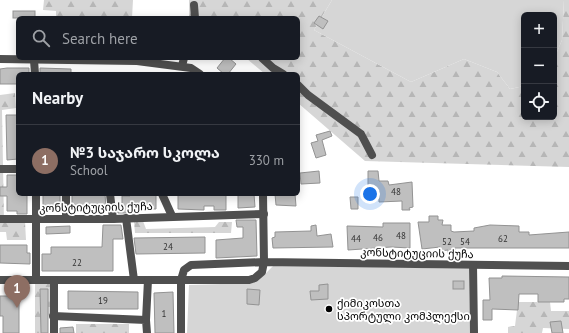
<!DOCTYPE html>
<meta charset="utf-8">
<style>
:root{--surface:#171b24;--page:#242831;--text:#f1f3f6;--muted:#9ea1a6;--line:#363941;--accent:#0b8043}
body{margin:0;font-family:"PT Sans","Noto Sans Georgian",sans-serif;background:var(--page);color:var(--text)}
.controls{position:absolute;right:12px;top:12px;display:grid;overflow:hidden;border-radius:6px;box-shadow:0 2px 10px #0003}
.controls button{width:36px;height:36px;display:grid;place-items:center;padding:0;border:0;border-bottom:1px solid var(--line);background:var(--surface);color:var(--text);font:20px sans-serif}
.you{position:absolute;left:370px;top:194px;width:14px;height:14px;margin:-10px;border:3px solid #fff;border-radius:50%;background:#1a73e8;box-shadow:0 0 0 6px #1a73e833}
.badge{display:grid;place-items:center;width:26px;height:26px;border-radius:50%;background:var(--accent);color:#fff;font-size:13px;font-weight:700}
.pin{position:absolute;translate:-50% -33px;filter:drop-shadow(0 1px 2px #0008)}
.pin::after{content:'';position:absolute;top:21px;width:14px;height:12px;background:inherit;clip-path:polygon(0 0,100% 0,50% 100%)}
.list{margin:0;padding:0;list-style:none}
h2{display:flex;justify-content:space-between;align-items:center;height:52px;margin:0;padding:0 16px;font-size:17px}
h2 small{font-size:13px;font-weight:400;color:var(--muted)}
.list li{display:grid;grid-template-columns:26px 1fr auto;gap:12px;align-items:center;box-sizing:border-box;height:72px;padding:0 16px;border-top:1px solid var(--line)}
.list b{display:block;font-size:15px;white-space:nowrap}
.list p{margin:0;font-size:13px;white-space:nowrap;color:var(--muted)}
.list em{font-size:13px;font-style:normal;color:var(--muted)}
.icon{flex:none;width:22px;height:22px;fill:none;stroke:currentColor;stroke-width:2;stroke-linecap:round;stroke-linejoin:round}
.map{position:relative;flex:none;width:569px;height:333px;overflow:hidden}
.search{position:absolute;background:var(--surface);box-shadow:0 2px 10px #0003;left:16px;top:16px;width:284px;height:44px;display:flex;align-items:center;gap:10px;box-sizing:border-box;padding:0 14px;border-radius:6px;color:var(--muted);font-size:15px}
.panel{position:absolute;background:var(--surface);box-shadow:0 2px 10px #0003;left:16px;top:72px;width:284px;height:124px;border-radius:6px}
.map>svg:first-child{display:block}
.forest{fill:url(#forest-firs)}
.garden{fill:#d6d6d6}
.building{fill:#bfbfbf;stroke:#939393}
.lines{fill:none;stroke-linecap:round;stroke-linejoin:round}
.minor{stroke:#4f4f4f;stroke-width:8}
.poi-dot{fill:#000;stroke:#fff;stroke-width:1.5}
.labels{text-anchor:middle;dominant-baseline:central;stroke-width:3.5;stroke-linejoin:round;paint-order:stroke}
.number-label{font-size:9px;fill:#303030}
.street-label{font-size:11px;fill:#000;stroke:#fff}
.poi-label{font-size:11px;fill:#000;stroke:#fff;text-anchor:start}
</style>
<div class="map">
<svg width="569" height="333" viewBox="0 0 569 333">
<defs>
<pattern id="forest-firs" width="22" height="20" patternUnits="userSpaceOnUse"><rect width="22" height="20" fill="#d6d6d6"/><path d="M5 1l3.5 6h-7zM16 11l3.5 6h-7z" fill="#b6b6b6"/></pattern>
</defs>
<rect width="100%" height="100%" fill="#fff"/>
<!-- forest -->
<g class="forest">
<path d="M44 0H133L132 18H56V11L43 10Z"/>
<path d="M189 0H332L314 30 411 82 464 59 497 72 510 89 524 86V117H554V59L562 40 564 0H569V167L365 161 298 103V74H265L246 58H298V18H189Z"/>
<path d="M15 93 16 108 2 110 4 221 25 222 26 240H7L6 232H0V95Z"/>
<path d="M143 221 146 229 215 227 219 222H232L231 233H135L134 222Z"/>
<path d="M35 283H51V315L44 316V333H35Z"/>
<path d="M518 302H550L551 311H569V329L543 328 542 333H508V327L515 326Z"/>
<rect x="76" y="324" width="53" height="9"/>
</g>
<!-- garden -->
<g class="garden">
<path d="M332 0H564L562 40 554 59V15H524V86L510 89 497 72 464 59 411 82 314 30Z"/>
<path d="M274 265 469 269 470 333H187L189 285 253 283 265 274Z"/>
</g>
<!-- building -->
<g class="building">
<rect x="13" y="11" width="22" height="7"/>
<path d="M319 16 328 21 323 29 314 23Z"/>
<path d="M225 58H229L236 64 228 74H224L217 68Z"/>
<path d="M7 68H29V74H18V84H0V69Z"/>
<path d="M40 68 71 69V74H40Z"/>
<path d="M6 115H18V159L7 160Z"/>
<path d="M330 131 332 136 322 140 326 155 316 158 311 143 318 141 316 135Z"/>
<path d="M319 171 320 183 301 184 300 173Z"/>
<path d="M368 171H378L379 181H388L389 185 412 182 413 207 409 208 410 210H402V201L379 202V191H368Z"/>
<path d="M7 175H18V194H27V214H17V211H7V196H0V187H7Z"/>
<rect x="43" y="194" width="17" height="14"/>
<path d="M72 194H105L106 209 72 210Z"/>
<path d="M130 194H156V209H138V211H130V213H118L117 204H122V196H130Z"/>
<path d="M178 194H226V210H214V206H204V210L178 209Z"/>
<path d="M238 194H254L255 207 238 208Z"/>
<path d="M275 194H295L296 206 276 205Z"/>
<path d="M350 197H358V209H351Z"/>
<path d="M429 216H438V220H443L442 225H451V231L454 232 474 231V228L490 225 519 226V232H529V235L569 232V248H455V254H448V250L440 251V247L422 249 418 222H429Z"/>
<path d="M236 220H256L257 256 216 258V240L243 238V227H237Z"/>
<path d="M383 223H410V248L391 247 348 250 347 226 383 227Z"/>
<path d="M103 225H121L123 239H113V271H42V254H51V247H102Z"/>
<path d="M316 225 317 236 331 234 333 247 273 248 272 238 275 237V232L311 231V226Z"/>
<path d="M70 226V233L46 234V227Z"/>
<path d="M205 237V253L136 254 134 238Z"/>
<path d="M0 245H27V253H30V264L0 263Z"/>
<path d="M502 276 569 277V299H564V302H538V294H519L518 310 492 309V320H483V300H490L489 278H502Z"/>
<rect x="453" y="281" width="11" height="8"/>
<path d="M328 284V299L311 300 310 291H319V285Z"/>
<path d="M40 289H48V333H41Z"/>
<path d="M247 289 260 290 259 305 247 304Z"/>
<path d="M68 291 138 292V309H68Z"/>
<path d="M173 292 174 333H155L154 293Z"/>
<path d="M0 296H19V333H3V316H0Z"/>
<path d="M561 321 563 333H552L550 322Z"/>
<path d="M73 327 74 333H60V328Z"/>
</g>
<g class="lines">
<!-- minor -->
<g class="minor">
<path d="M194 5 195 18"/>
<path d="M262 58 273 68 283 74"/>
<path d="M0 59 137 61 191 68 200 74"/>
<path d="M34 60 35 74"/>
<path d="M182 66 184 58"/>
<path d="M298 85 308 95 361 134 372 155"/>
<path d="M0 169H18"/>
<path d="M36 194V280"/>
<path d="M66 194V218"/>
<path d="M110 194 113 219"/>
<path d="M162 194 172 216"/>
<path d="M263 194 264 262 262 272 255 278 249 280H181L184 270 191 265 264 262 569 266"/>
<path d="M126 218 134 280"/>
<path d="M0 219H113L264 214"/>
<path d="M473 265 474 333"/>
<path d="M0 280H181V333"/>
<path d="M53 316 146 320 147 333"/>
<path d="M146 320 148 280"/>
<path d="M54 333V280"/>
</g>
</g>
<!-- markers -->
<circle class="poi-dot" cx="329" cy="309" r="4"/>
<g class="labels">
<!-- number labels -->
<g class="number-label">
<text x="396" y="191">48</text>
<text x="401" y="235">48</text>
<text x="378" y="237">46</text>
<text x="356" y="238">44</text>
<text x="503" y="238">62</text>
<text x="447" y="241">52</text>
<text x="465" y="241">54</text>
<text x="168" y="246">24</text>
<text x="77" y="262">22</text>
<text x="103" y="300">19</text>
<text x="164" y="313">1</text>
</g>
<!-- street labels -->
<g class="street-label">
<text transform="translate(96 207) rotate(-1)">კონსტიტუციის ქუჩა</text>
<text transform="translate(417 253) rotate(1)">კონსტიტუციის ქუჩა</text>
</g>
<!-- poi labels -->
<g class="poi-label">
<text x="337" y="303">ქიმიკოსთა<tspan x="337" dy="13">სპორტული კომპლექსი</tspan></text>
</g>
</g>
</svg>
<div class="controls">
<button>+</button>
<button>−</button>
<button><svg class="icon" aria-label="locate" viewBox="0 0 24 24"><circle cx="12" cy="12" r="6"/><path d="M12 2v4M12 18v4M2 12h4M18 12h4"/></svg></button>
</div>
<div class="you"></div>
<div class="pin badge" style="left:17px;top:308px;background:#8d6e63">1</div>
<div class="search"><svg class="icon" aria-label="search" viewBox="0 0 24 24"><circle cx="10" cy="10" r="6"/><path d="M15 15l6 6"/></svg>Search here</div>
<section class="panel">
<h2>Nearby<small></small></h2>
<ul class="list">
<li><span class="badge" style="background:#8d6e63">1</span><div><b>№3 საჯარო სკოლა</b><p>School</p></div><em>330 m</em></li>
</ul>
</section>
</div>
